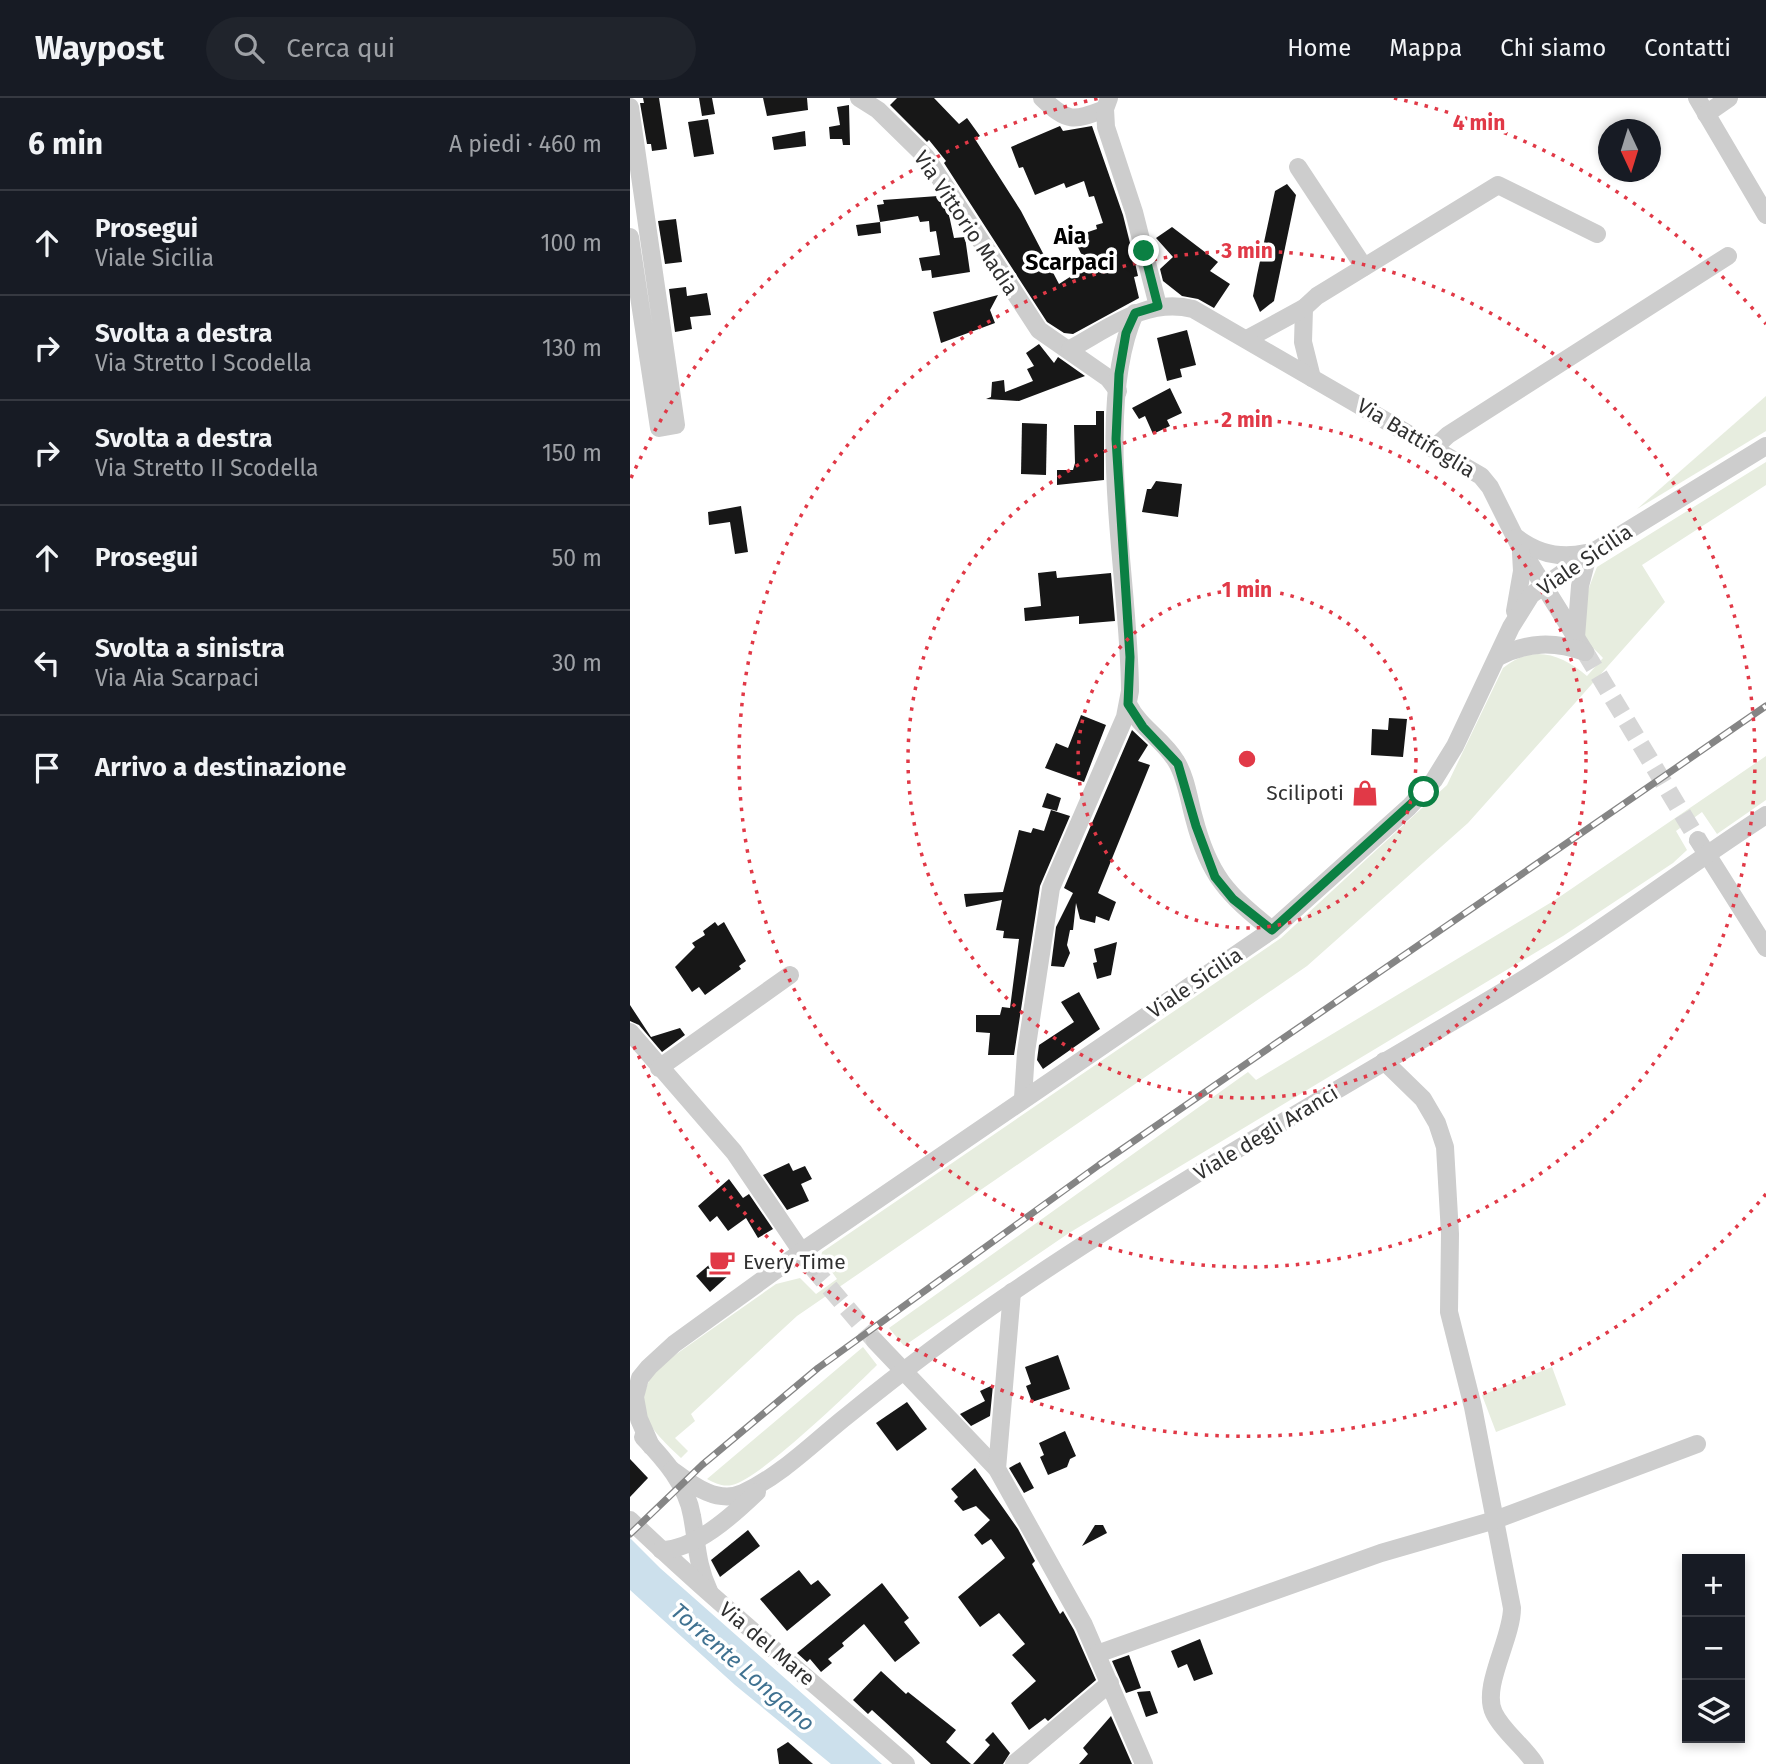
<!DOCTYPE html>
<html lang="it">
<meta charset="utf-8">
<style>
:root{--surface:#171b24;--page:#20242c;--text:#f1f3f6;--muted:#9ea1a6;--line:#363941}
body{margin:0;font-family:"Fira Sans",sans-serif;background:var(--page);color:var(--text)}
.controls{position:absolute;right:21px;bottom:21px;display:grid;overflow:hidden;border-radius:0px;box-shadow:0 4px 10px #0003}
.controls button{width:63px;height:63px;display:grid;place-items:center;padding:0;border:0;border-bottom:2px solid var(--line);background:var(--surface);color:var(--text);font:35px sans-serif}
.compass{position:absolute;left:968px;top:21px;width:63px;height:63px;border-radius:50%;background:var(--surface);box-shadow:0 4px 10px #0003;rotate:176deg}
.stop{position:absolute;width:21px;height:21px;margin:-16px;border:5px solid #0b8043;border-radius:50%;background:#fff}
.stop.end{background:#0b8043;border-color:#fff;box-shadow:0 2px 7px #0008}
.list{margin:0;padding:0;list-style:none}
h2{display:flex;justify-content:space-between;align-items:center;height:91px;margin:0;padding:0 28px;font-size:30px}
h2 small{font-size:23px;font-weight:400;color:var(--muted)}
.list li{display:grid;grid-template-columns:46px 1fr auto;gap:21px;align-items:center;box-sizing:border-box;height:105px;padding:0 28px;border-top:2px solid var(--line)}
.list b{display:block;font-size:26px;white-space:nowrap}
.list p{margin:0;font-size:23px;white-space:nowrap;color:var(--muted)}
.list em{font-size:23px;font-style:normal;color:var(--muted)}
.icon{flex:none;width:38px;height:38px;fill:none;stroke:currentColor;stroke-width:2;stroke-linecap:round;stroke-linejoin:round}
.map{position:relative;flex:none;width:1136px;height:1666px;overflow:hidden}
header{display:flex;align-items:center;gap:42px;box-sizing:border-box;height:98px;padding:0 35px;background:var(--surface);border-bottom:2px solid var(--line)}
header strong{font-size:33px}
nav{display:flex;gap:38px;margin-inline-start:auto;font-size:24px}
.search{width:490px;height:63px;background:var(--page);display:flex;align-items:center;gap:18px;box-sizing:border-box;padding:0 24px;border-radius:38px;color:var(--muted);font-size:26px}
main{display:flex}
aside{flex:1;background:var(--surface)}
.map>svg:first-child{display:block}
.green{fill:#e7eddf}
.water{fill:#cce0ec}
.building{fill:#171717}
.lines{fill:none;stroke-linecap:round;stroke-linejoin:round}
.minor-tunnel{stroke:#d6d6d6;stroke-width:18;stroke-dasharray:18 9;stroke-linecap:butt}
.minor{stroke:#cdcdcd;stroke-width:18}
.rail-casing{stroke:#858585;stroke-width:7}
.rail{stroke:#fff;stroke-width:4.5;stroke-dasharray:13;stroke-linecap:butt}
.route{stroke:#0b8043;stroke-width:9}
.ring{fill:none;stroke:#e13947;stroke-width:3.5;stroke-dasharray:3.5 7}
.labels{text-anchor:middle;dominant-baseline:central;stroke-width:7;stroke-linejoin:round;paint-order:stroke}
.street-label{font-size:21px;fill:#303030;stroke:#fff}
.poi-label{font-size:21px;fill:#303030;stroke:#fff;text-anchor:end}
.neighbourhood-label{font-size:23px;font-weight:bold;fill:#000;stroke:#fff}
.water-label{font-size:23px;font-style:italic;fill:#407291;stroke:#fff}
.centre{fill:#e13947;stroke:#fff;stroke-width:3.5}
.ring-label{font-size:21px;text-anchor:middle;font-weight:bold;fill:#e13947;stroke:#fff;stroke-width:7;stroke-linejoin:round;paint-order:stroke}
</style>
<header>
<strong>Waypost</strong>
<div class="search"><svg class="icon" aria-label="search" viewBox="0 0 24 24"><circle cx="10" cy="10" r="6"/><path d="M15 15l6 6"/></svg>Cerca qui</div>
<nav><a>Home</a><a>Mappa</a><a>Chi siamo</a><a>Contatti</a></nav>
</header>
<main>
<aside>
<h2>6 min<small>A piedi · 460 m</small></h2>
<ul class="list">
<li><svg class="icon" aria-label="ahead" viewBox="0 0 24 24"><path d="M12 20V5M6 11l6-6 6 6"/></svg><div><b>Prosegui</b><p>Viale Sicilia</p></div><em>100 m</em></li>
<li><svg class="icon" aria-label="right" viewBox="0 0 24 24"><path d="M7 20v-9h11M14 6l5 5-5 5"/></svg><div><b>Svolta a destra</b><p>Via Stretto I Scodella</p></div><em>130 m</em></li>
<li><svg class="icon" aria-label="right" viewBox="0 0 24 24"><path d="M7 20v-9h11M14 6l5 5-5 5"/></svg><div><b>Svolta a destra</b><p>Via Stretto II Scodella</p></div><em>150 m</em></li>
<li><svg class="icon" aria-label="ahead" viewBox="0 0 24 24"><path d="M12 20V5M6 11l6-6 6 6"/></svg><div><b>Prosegui</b></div><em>50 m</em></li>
<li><svg class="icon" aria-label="left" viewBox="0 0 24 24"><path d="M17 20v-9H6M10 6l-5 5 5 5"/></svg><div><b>Svolta a sinistra</b><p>Via Aia Scarpaci</p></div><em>30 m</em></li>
<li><svg class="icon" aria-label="arrive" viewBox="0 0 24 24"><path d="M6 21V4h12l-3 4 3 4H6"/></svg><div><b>Arrivo a destinazione</b></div></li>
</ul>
</aside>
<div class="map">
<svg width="1136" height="1666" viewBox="0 0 1136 1666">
<rect width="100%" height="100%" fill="#fff"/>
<!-- green -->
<g class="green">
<path d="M1136 298V333L1007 411Z"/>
<path d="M1136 364V387L1012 467 1035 504 838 725 677 868 167 1218 61 1316 65 1323 45 1340 58 1353 51 1360C20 1330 0 1314 25 1271L146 1186 170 1180 186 1196 207 1181 191 1159 192 1154 651 840 817 687 873 570C902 546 931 556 957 578L973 560C968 554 958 547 955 539 947 518 959 489 967 469Z"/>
<path d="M1136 658V702L1087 736 1072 714 1046 733 1057 752 1043 765 933 838 439 1135 274 1248 259 1230 618 974 626 982 925 802Z"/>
<path d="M233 1249 247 1267C224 1290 129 1382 102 1387 92 1389 85 1385 77 1381Z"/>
<path d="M922 1269 936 1307 866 1334 852 1297Z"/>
</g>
<!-- water -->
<path class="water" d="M0 1440 30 1470 252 1666H201L105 1587 0 1492Z"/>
<!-- building -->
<g class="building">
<path d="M13 0H29L37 51 22 53 21 46H17L10 5H14Z"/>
<path d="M69 0H82L85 16 72 18Z"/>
<path d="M133 0H177L178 12 137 18Z"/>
<path d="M267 0H304L329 26 337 20 350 38 345 41 391 113 429 186 457 168 443 139 467 131 466 127 473 125 464 98 459 99 454 83 436 90 434 85 405 97 393 69 389 70 381 49 430 28 433 33 462 28 493 117 506 169 508 178 504 179 509 200 443 236 434 235 417 224 314 65 316 63 299 42 297 44 260 7Z"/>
<path d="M219 7 220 47H213L212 41H200L199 29 210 27 207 9Z"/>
<path d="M78 21 84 56 64 59 58 24Z"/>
<path d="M175 33 176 48 144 52 142 39Z"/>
<path d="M657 86 666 97 644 203 630 214 623 198 627 177 645 93Z"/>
<path d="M308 98 319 117 324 140 335 139 340 174 302 180 301 172 292 173 289 160 310 157 306 133 300 134 299 123 290 124 288 118 250 124 247 107 254 106 253 102Z"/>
<path d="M46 121 52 164 35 166 28 123Z"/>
<path d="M250 124 251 135 228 138 226 127Z"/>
<path d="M542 129 588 164 580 173 600 186 584 210 568 201 552 198 533 183 530 171 543 159 526 140Z"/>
<path d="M56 189 57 198 77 195 81 217 60 219 62 231 45 234 39 191Z"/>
<path d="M368 197 360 212 365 225 311 245 303 214Z"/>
<path d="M557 232 566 267 550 271 552 279 537 283 527 240Z"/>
<path d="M409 246 424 265 428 259 455 278 389 303 356 301 361 299 362 284 374 282 375 294 403 283 397 271 404 268 396 255Z"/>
<path d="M540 290 552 315 537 322 540 328 523 336 515 318 509 321 502 310Z"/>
<path d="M466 313H474V382L427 387V372H443L445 365 444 327H466Z"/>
<path d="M392 325 417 326 416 377 391 376Z"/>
<path d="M526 383 552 386 548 419 512 414 517 391H521Z"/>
<path d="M111 408 118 454 105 456 100 424 79 427 78 414Z"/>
<path d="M426 473 427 480 481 475 485 523 449 526V518L395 523 394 510 411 508 408 475Z"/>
<path d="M451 617 476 627 454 684 415 670 426 645 438 650Z"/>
<path d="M759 620 777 621 773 659 741 657 742 631 758 632Z"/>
<path d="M502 632 518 647 508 663 520 667 468 795 486 804 479 823 466 818 465 825 450 821 446 805 443 832H440L437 847 440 855 434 869 421 868 426 829 443 795 434 790Z"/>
<path d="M417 695 431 700 427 713 412 709Z"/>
<path d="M421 712 440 718 410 788 384 957H358L360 935 346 934V917H370L372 909 380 910 389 841 373 840 374 833 366 832 372 802 336 809 334 796 373 794 389 732 401 735 403 730 414 733Z"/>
<path d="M85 824 88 828 94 824 116 863 109 868 111 871 75 897 69 889 62 894 45 869 65 849 62 845 75 837 73 833Z"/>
<path d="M487 844 481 877 467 881 463 865 467 864 464 851Z"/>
<path d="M449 894 470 931 413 971 407 962 409 947 444 924 431 904Z"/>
<path d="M0 907 21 939 50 930 55 937 32 954 9 927 0 923Z"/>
<path d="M159 1065 163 1073 175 1068 182 1081 171 1086 179 1103 157 1112 133 1077Z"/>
<path d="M99 1081 113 1100 119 1096 143 1131 128 1140 116 1120 98 1133 87 1118 80 1124 68 1108Z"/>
<path d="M86 1161 99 1177 80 1194 66 1178Z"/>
<path d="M428 1257 440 1291 402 1304 396 1288 401 1286 395 1269Z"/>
<path d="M363 1287 360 1318 341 1328 330 1316 355 1303 350 1293Z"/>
<path d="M277 1304 297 1331 267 1353 246 1325Z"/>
<path d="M435 1333 446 1358 440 1361 437 1369 418 1377 410 1359 414 1357 409 1345Z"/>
<path d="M0 1361 18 1380 0 1399Z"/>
<path d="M390 1364 404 1390 394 1395 379 1370Z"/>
<path d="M345 1370 388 1431 405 1463 402 1466 430 1516 433 1513 444 1532 466 1582 418 1623 415 1620 399 1632 381 1605 406 1583 382 1557 395 1546 369 1515 350 1529 328 1499 375 1460 361 1441 352 1447 344 1437 360 1422 346 1408 333 1413 324 1403 328 1399 321 1391Z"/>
<path d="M465 1427H473L477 1435 452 1448Z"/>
<path d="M118 1432 130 1448 90 1479 81 1462Z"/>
<path d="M169 1472 181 1487 188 1482 201 1497 157 1533 130 1501Z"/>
<path d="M252 1485 279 1520 274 1524 290 1545 265 1564 234 1526 212 1545 214 1548 198 1561 202 1565 191 1574 180 1561 177 1564 167 1555Z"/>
<path d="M570 1541 583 1576 564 1583 557 1566 548 1570 541 1553Z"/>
<path d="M499 1557 511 1590 496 1595 482 1563Z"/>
<path d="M251 1573 276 1596 278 1594 326 1632 316 1644 341 1666H301L242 1612 238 1616 223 1602Z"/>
<path d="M520 1593 528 1615 516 1619 507 1594Z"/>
<path d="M481 1618 502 1666H449L458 1656 453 1650Z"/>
<path d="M363 1634 380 1655 373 1666H343L360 1647 355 1642Z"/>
<path d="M158 1644 183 1666H149L147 1651Z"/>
</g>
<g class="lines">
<!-- minor-tunnel -->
<g class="minor-tunnel">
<path d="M955 554 1068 742"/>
<path d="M182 1169 245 1243"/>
</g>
<!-- minor -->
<g class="minor">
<path d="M229 0 248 12 296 59 409 232 478 280 488 293"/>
<path d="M412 0C438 25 443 23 475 11"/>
<path d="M479 0 475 11 476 29 504 114 528 208"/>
<path d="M1067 0 1136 117"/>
<path d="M0 9 46 327 29 330 0 139"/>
<path d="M1076 16 1099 0"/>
<path d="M668 69 734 169"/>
<path d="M674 210 673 244 682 280"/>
<path d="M617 241 674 210 687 198 868 87 967 136"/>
<path d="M440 251C479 230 517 199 563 211L851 378 860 389 891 451 955 554"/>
<path d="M803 351 818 337 1098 158"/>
<path d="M887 440C908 456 930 461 956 455"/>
<path d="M885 513 892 473 891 455"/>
<path d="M946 539 950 488 958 457"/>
<path d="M868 559C897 544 924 543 955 554"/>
<path d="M498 606C510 630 533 641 546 663 556 679 559 702 564 720 579 778 597 796 642 832"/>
<path d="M1068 742 1136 850"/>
<path d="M0 934 104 1054 182 1169"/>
<path d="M754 963 793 1001 807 1025 815 1049 820 1136 819 1214 843 1309 882 1510C882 1541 851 1589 864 1615 873 1634 894 1648 905 1666"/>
<path d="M29 970 160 877"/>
<path d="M393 1000 396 954 421 790 495 619 500 593C500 485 462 312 505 215"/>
<path d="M245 1243 367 1371 454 1527 514 1666"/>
<path d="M13 1339C34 1361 57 1387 62 1418 67 1445 67 1468 79 1493"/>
<path d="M21 1348 9 1321 5 1299 10 1280 19 1269 44 1246 171 1154 642 832 779 709 804 682 825 648 881 529 901 497 958 457 1136 348"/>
<path d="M367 1371 382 1194"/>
<path d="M42 1372C61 1386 87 1407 113 1395 152 1377 185 1343 218 1317 271 1274 325 1233 381 1195 541 1086 709 992 874 893 964 839 1048 774 1136 717"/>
<path d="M0 1422C89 1507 184 1585 276 1666"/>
<path d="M31 1452C65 1452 103 1417 127 1394"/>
<path d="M467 1556 751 1455 865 1422 1067 1346"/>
<path d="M384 1666 480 1585"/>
</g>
<!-- rail casing -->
<g class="rail-casing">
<path id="rail" d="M0 1436 72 1367 188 1270 469 1067 1136 608"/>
</g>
<!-- rail -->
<use href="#rail" class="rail"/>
</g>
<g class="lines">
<!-- route -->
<path class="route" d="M514 153 528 208 505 215 496 235 489 276 486 341 500 559 498 606 513 629 548 666 566 728 585 779 603 801 642 832 794 694"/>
</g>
<!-- distance rings -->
<g class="ring">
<circle cx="617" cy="661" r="169"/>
<circle cx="617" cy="661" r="339"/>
<circle cx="617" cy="661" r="508"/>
<path d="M1136 1096A677 677 0 0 1 1 942M1 380A677 677 0 0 1 470 0M764 0A677 677 0 0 1 1136 226"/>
</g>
<!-- icons -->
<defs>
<g id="shop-bare" transform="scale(2.1)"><path d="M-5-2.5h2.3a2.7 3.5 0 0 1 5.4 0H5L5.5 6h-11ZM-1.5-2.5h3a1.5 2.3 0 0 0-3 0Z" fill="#e13947" stroke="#fff" stroke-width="2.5" paint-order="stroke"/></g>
<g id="cafe-bare" transform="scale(2.1)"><path d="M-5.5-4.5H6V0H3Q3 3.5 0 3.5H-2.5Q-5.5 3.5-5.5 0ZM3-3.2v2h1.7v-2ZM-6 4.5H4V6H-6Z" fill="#e13947" stroke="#fff" stroke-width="2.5" paint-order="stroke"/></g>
</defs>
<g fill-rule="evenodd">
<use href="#shop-bare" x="735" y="695"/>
<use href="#cafe-bare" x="92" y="1164"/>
</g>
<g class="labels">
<!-- street labels -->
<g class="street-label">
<text transform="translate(336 125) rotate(56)">Via Vittorio Madia</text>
<text transform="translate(786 340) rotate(31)">Via Battifoglia</text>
<text transform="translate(955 462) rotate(-34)">Viale Sicilia</text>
<text transform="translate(565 885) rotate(-34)">Viale Sicilia</text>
<text transform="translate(636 1035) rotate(-31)">Viale degli Aranci</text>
<text transform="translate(137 1546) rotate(40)">Via del Mare</text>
</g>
<!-- poi labels -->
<g class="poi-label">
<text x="714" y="695">Scilipoti</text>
<text x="113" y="1164" text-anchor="start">Every Time</text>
</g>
<!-- neighbourhood labels -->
<g class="neighbourhood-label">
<text x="440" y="138">Aia<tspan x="440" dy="26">Scarpaci</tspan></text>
</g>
<!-- water labels -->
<g class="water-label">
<text transform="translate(113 1569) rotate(41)">Torrente Longano</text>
</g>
</g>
<circle cx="617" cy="661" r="10" class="centre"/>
<g class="ring-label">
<text x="849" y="32">4 min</text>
<text x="617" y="160">3 min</text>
<text x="617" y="329">2 min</text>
<text x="617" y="499">1 min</text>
</g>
</svg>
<div class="controls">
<button>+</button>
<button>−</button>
<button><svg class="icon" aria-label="layers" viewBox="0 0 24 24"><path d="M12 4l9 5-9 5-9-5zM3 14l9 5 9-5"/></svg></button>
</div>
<svg class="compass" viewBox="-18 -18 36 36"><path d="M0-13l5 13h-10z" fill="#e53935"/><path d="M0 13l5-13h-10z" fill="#9ea1a6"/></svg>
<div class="stop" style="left:794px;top:694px"></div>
<div class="stop end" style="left:514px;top:153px"></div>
</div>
</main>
